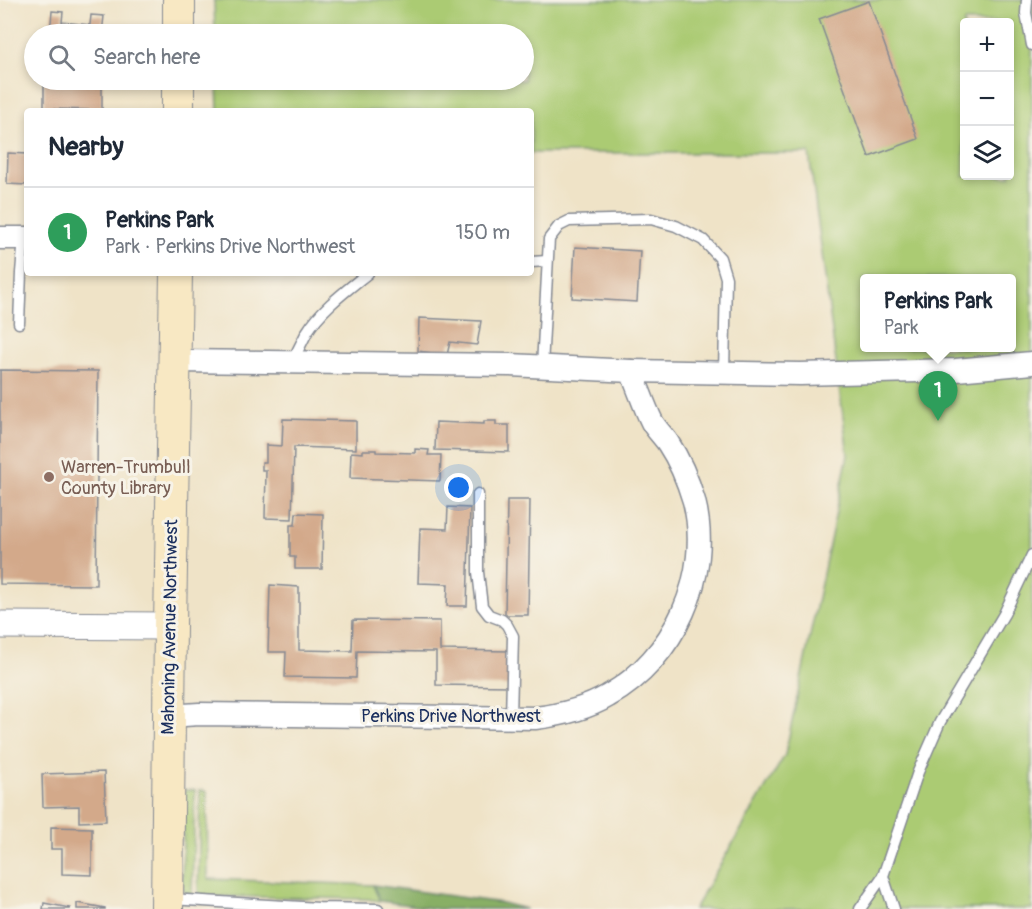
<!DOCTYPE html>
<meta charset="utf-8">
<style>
:root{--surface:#fff;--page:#f6f6f7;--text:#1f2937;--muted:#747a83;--line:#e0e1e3;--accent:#7c3aed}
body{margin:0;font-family:Pangolin,sans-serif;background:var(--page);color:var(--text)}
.controls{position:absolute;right:18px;top:18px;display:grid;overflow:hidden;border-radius:6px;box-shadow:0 3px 9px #0003}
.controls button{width:54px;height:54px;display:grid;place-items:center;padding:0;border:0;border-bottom:2px solid var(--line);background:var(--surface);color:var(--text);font:30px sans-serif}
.you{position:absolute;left:459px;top:488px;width:21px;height:21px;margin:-15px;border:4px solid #fff;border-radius:50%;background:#1a73e8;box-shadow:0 0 0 9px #1a73e833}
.badge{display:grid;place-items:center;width:39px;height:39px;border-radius:50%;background:var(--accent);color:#fff;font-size:20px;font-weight:700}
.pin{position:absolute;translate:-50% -50px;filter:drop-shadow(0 2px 3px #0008)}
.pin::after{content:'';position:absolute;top:32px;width:21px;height:18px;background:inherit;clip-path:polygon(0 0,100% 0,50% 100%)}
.popup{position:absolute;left:860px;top:274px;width:156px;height:78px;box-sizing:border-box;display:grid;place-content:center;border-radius:6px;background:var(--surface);filter:drop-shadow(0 2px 4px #0005);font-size:20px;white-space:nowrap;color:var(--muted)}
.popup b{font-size:22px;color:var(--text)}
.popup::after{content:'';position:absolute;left:50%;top:100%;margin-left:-12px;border:12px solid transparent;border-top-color:var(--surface)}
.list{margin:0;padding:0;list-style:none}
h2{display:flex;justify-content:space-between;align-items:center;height:78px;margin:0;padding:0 24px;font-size:26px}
h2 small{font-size:20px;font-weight:400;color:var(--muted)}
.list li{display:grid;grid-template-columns:39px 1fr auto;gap:18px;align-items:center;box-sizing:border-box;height:90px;padding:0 24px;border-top:2px solid var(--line)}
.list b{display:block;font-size:22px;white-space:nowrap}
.list p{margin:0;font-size:20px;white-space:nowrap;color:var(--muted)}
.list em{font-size:20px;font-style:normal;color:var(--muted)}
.icon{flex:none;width:33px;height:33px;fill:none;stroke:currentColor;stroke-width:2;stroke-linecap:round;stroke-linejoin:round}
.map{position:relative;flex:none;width:1032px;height:909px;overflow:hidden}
.search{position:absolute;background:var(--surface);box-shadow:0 3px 9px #0003;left:24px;top:24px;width:510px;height:66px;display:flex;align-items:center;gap:15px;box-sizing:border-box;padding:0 21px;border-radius:33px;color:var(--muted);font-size:22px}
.panel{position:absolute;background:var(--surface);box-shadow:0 3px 9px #0003;left:24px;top:108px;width:510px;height:168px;border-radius:6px}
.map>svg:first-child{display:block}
.green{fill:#abcb73;stroke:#637d68;stroke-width:1.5;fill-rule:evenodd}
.forest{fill:#88af65;stroke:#526f62;stroke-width:1.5}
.building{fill:#d3a98a}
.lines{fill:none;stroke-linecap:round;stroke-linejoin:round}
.service-casing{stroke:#858992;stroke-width:13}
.minor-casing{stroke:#858992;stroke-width:25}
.tertiary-casing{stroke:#858992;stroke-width:29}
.secondary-casing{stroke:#858992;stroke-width:34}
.service{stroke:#fff;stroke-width:10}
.minor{stroke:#fff;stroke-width:22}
.tertiary{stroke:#fff;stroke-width:27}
.secondary{stroke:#f8e8c3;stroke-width:32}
.education-dot{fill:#8d6e63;stroke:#f7f3e8;stroke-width:2}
.labels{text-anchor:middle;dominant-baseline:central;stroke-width:6;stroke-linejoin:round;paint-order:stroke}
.education-label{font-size:18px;fill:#785e54;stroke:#f7f3e8;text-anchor:start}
.street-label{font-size:18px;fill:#1b2f5e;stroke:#f7f3e8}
</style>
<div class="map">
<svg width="1032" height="909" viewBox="0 0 1032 909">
<rect width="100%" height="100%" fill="#f7f3e8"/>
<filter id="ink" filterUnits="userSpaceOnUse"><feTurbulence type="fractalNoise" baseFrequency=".0167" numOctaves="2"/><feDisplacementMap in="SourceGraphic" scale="12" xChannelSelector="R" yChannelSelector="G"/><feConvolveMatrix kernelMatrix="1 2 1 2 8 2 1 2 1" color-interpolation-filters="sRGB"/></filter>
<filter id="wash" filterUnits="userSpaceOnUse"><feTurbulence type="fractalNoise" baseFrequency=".008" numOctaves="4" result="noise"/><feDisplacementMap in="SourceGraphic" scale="24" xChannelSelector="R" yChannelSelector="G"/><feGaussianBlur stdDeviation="1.35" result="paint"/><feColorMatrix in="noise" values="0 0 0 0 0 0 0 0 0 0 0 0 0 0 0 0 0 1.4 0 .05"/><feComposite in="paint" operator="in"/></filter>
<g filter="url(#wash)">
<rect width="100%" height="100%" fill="#efe3c7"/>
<!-- green -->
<g class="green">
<path d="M214 0H1032V909H694L785 755 848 455 809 153H531V111H218L217 80H524V34H215ZM964 22H1010V176H964ZM864 278H1012V348H864Z"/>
<path d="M184 790H195L192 896 182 890Z"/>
<path d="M200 790 207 791 208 879 373 885 380 901 367 899 198 896Z"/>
</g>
<!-- forest -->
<path class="forest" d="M373 885 502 903 526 909H438L380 901Z"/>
<g id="blocks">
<!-- building -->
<g class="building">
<path d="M869 1 918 139 869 157 819 19Z"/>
<path d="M52 11 63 12 62 22 90 25 91 15 104 16 102 34H50Z"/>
<path d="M44 80H102V110L44 109Z"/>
<path d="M8 153 27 154V185L7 184Z"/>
<path d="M575 247 640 251 637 302 572 298Z"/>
<path d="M419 318 481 321 477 345 450 342 447 355 418 351Z"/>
<path d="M0 370 98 371 96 585 0 584Z"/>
<path d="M283 419 356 421V449L294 447 292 519 265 518 266 470H262V462H266V445L282 446Z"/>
<path d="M484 421H496V425H509V452L435 450 436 422 484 424Z"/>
<path d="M415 449 429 450 428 455H441L440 481 350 478 351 452 363 453V450H376V452L415 453Z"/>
<path d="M507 500H530L528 615H505Z"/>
<path d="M448 507 470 508 467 606H447L448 584 418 583 420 528 447 529Z"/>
<path d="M296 513 323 514 322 569H295V557H290V525H295Z"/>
<path d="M270 585 299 587V650L352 651 353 620 440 621V650L511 651 510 686 436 685V652L357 651 356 678 285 677 286 652H268Z"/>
<path d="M104 772 106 821 79 822V806L43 807 42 774Z"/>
<path d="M51 827 92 828V875L62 874V849H51Z"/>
<path d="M44 903 70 908V909H43Z"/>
<path d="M77 903 105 908V909H77Z"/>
</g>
</g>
</g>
<g filter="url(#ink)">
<use href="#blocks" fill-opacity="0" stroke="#858992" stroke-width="1.5"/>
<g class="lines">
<!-- service casing -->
<g class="service-casing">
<g id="service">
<path d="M1027 0 1026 13 1032 45"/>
<path d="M531 262 547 261"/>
<path d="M19 323 21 273 24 238"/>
<path d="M292 362C297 352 302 342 307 332 321 309 347 290 368 273"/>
<path d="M542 366 549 239 559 226 569 221 651 219 676 226 703 240 720 258 726 278 724 373"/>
<path d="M478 494V572L482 606 489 615 502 620 507 625 513 636 511 718"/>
<path d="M170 899 319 908 378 909"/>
<path d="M860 909 883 876"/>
<path d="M894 909 883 876 918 772 940 722 1004 614 1032 555"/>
</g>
</g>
<!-- minor casing -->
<g class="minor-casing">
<g id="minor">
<path d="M0 238H27"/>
<path d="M631 371 800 374 956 370 1032 363"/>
<path d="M169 716 199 714 535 718C561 715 586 709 608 696 674 659 713 575 694 501 688 481 680 461 668 443 663 436 656 429 652 422 644 406 638 387 631 371L510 365 174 361"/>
</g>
</g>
<!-- tertiary casing -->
<g class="tertiary-casing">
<path id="tertiary" d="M0 625 170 626"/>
</g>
<!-- secondary casing -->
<g class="secondary-casing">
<g id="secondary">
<path d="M179 34V0"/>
<path d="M178 111V80"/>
<path d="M167 909 170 626 176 273"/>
</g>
</g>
<!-- service -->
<use href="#service" class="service"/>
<!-- minor -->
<use href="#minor" class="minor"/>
<!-- tertiary -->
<use href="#tertiary" class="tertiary"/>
<!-- secondary -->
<use href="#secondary" class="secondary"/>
</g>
</g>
<!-- markers -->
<circle class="education-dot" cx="49" cy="477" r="6"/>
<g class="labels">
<!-- education labels -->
<g class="education-label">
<text x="61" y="467">Warren-Trumbull<tspan x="61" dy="21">County Library</tspan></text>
</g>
<!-- street labels -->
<g class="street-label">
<text transform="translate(170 627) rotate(-89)">Mahoning Avenue Northwest</text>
<text x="451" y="716">Perkins Drive Northwest</text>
</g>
</g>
</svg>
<div class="controls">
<button>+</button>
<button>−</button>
<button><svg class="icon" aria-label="layers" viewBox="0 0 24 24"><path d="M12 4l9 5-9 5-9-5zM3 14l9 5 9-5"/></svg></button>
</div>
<div class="you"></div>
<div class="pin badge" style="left:938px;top:421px;background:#2e9e5b">1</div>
<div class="popup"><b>Perkins Park</b>Park</div>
<div class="search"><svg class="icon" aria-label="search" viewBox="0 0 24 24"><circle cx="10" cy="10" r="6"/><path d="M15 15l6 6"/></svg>Search here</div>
<section class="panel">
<h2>Nearby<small></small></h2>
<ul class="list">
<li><span class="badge" style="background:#2e9e5b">1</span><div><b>Perkins Park</b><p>Park · Perkins Drive Northwest</p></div><em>150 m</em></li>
</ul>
</section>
</div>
